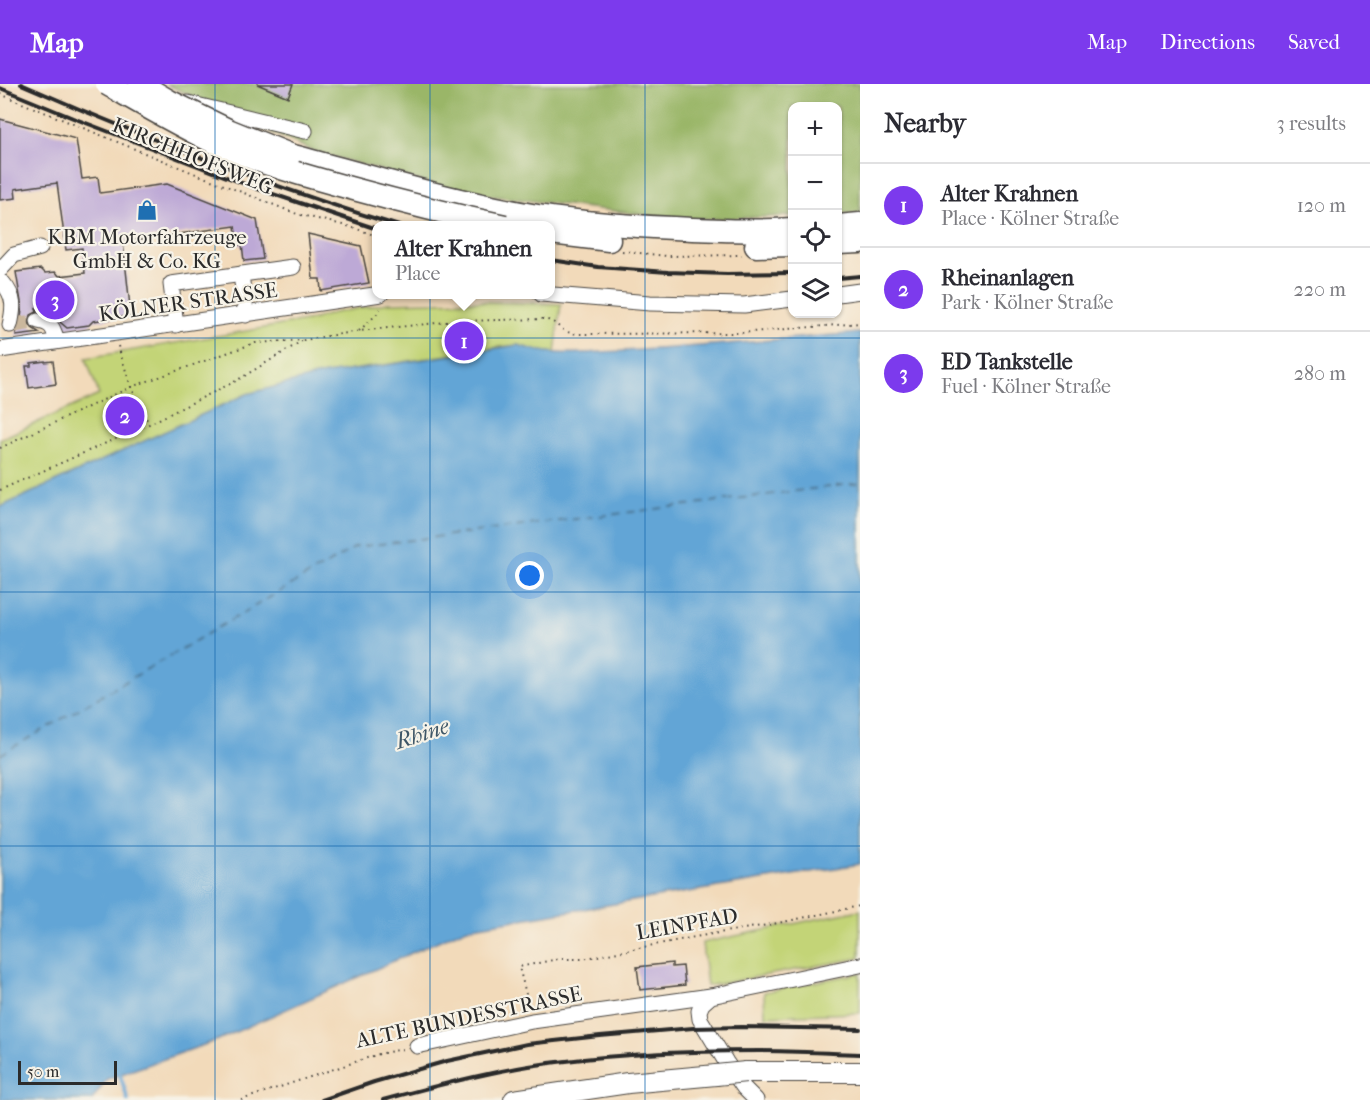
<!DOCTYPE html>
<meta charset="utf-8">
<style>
:root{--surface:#fff;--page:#f2f2f3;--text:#2b2b33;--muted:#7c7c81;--line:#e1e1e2;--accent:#7c3aed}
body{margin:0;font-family:"IM FELL French Canon",serif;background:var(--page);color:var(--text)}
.controls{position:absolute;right:18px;top:18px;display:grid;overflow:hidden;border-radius:12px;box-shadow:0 2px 4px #0004}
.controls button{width:54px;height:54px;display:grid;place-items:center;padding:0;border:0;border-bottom:2px solid var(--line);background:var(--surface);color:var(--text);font:30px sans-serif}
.scale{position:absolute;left:18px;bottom:15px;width:99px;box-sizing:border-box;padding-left:6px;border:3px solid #2b2b2b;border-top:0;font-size:16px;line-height:21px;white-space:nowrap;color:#2b2b2b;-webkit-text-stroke:4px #f7f3e8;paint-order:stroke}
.you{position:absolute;left:530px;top:492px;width:21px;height:21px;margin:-15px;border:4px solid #fff;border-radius:50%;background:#1a73e8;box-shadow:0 0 0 9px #1a73e833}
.badge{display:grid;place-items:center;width:39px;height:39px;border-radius:50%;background:var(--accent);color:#fff;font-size:20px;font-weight:700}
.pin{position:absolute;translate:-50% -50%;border:3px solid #fff;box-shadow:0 2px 6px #0006}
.popup{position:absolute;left:372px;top:137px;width:183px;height:78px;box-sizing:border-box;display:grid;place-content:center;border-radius:12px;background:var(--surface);filter:drop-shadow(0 2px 4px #0005);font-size:20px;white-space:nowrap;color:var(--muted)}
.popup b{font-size:22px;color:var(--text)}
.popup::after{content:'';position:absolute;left:50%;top:100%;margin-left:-12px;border:12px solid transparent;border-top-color:var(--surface)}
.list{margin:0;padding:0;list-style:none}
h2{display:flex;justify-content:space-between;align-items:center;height:78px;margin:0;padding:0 24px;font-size:26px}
h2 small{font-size:20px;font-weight:400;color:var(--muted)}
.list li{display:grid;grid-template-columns:39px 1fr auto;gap:18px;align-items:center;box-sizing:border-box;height:84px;padding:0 24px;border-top:2px solid var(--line)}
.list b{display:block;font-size:22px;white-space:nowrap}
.list p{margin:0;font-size:20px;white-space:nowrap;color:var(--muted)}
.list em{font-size:20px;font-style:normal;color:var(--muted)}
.icon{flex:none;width:33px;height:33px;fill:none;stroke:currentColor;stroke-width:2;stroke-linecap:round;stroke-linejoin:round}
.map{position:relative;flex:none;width:860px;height:1016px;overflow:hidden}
header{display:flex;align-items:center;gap:36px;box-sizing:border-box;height:84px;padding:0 30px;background:var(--accent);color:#fff}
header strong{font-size:28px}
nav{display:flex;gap:33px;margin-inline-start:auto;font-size:21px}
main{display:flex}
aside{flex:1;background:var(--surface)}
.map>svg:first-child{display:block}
.green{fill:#c3d477;stroke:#778051;stroke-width:1.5}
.forest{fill:#9ab668;stroke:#62704a;stroke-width:1.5}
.water{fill:#62a5d6;stroke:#466880;stroke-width:1.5}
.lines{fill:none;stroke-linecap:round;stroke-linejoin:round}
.stream{stroke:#62a5d6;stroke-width:4}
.ferry{stroke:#3e5667;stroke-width:1.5;stroke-dasharray:8 6;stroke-linecap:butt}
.building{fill:#bda9d6}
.minor-tunnel{stroke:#cab79d;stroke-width:15;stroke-dasharray:15 8;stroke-linecap:butt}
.minor-casing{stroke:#494540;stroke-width:17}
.major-casing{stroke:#494540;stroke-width:22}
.highway-casing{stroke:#494540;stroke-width:25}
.path{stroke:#494540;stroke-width:2;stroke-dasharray:1.5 4.5;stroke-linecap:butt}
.minor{stroke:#fff;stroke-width:15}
.major{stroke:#fff;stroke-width:20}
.highway{stroke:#fff;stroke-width:22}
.rail{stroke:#2b2b2b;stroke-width:4}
.major-bridge-casing{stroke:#494540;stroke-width:22;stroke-linecap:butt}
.highway-bridge-casing{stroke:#494540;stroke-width:25;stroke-linecap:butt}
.major-bridge{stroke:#fff;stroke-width:20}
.highway-bridge{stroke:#fff;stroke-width:22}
.grid{fill:none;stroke:#1f6fb2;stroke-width:1.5;stroke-opacity:0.55}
.labels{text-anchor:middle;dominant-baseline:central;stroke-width:4.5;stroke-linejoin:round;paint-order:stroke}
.street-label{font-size:21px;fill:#2b2b2b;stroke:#f7f3e8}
.poi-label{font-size:21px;fill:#2b2b2b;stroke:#f7f3e8}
.water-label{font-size:22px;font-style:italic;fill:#3e5667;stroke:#f7f3e8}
</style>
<header>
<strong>Map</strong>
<nav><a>Map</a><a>Directions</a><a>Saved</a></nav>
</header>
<main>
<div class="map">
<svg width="860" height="1016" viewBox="0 0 860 1016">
<rect width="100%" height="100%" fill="#f7f3e8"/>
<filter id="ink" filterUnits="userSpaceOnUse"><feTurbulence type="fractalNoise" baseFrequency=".0167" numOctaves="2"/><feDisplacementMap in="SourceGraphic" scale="12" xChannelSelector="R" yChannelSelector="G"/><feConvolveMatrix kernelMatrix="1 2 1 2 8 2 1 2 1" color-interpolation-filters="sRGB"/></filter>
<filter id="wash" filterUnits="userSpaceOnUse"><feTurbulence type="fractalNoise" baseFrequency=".008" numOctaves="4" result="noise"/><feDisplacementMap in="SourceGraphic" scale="24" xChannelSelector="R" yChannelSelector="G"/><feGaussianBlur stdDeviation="1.35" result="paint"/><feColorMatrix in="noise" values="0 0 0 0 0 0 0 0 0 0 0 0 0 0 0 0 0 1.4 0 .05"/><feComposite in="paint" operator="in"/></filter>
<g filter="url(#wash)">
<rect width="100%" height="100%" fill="#f2daba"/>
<!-- green -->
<g class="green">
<path d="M470 217 561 220 555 269 537 267 518 261 499 263 320 291 247 310 0 423V355L99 311 86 274 312 236 333 229 388 219Z"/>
<path d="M860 826V874L707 902 702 859Z"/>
<path d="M860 889V929L765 932 764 908Z"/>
</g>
<!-- forest -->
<path class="forest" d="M166 0H860V129L838 130V22H792V132L687 136 460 108 313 67Z"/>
<!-- water -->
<path class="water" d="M860 249V780L467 844 218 956 107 995 92 1016H0V423L247 310 320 291 518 261C555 274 584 268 622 267 702 263 781 255 860 249Z"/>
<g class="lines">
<!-- stream -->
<path class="stream" d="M119 988 128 1016"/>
<!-- ferry -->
<path class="ferry" d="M0 671 356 463 860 399"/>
</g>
<g id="blocks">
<!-- building -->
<g class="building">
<path d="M257 0H293L288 13Z"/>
<path d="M0 35 76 55 82 95 98 93 100 109 167 100 257 136 263 175 244 177 242 160 238 161 235 142 123 158 131 232 93 237 89 241 67 244 54 233 36 224 37 228 31 231 29 239 32 244 40 249 16 252V249L20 243 22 224 16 188 41 185 45 189 56 188 59 192 85 189 82 164 66 166 57 99 15 105 16 114 0 116Z"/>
<path d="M308 150 361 162 369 199 321 207 320 195H313Z"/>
<circle cx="464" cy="257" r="11"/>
<path d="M45 277V278L53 277 56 300 29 304 26 282H31V279Z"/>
<path d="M672 879V883L683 882 685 901 640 906 637 883Z"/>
</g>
</g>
</g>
<g filter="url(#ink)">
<use href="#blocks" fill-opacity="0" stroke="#494540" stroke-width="1.5"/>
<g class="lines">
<!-- minor-tunnel -->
<path class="minor-tunnel" d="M14 241 38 237"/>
<!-- minor casing -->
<g class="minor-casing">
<g id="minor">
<path d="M188 19 305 47"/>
<path d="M0 186 14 171 40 164"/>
<path d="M241 190 246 231"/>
<path d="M0 199H3C15 213 14 224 10 241"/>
<path d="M541 210 650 219 744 221 792 215"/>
<path d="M838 210 860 207"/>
<path d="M38 237C53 240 53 244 57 257"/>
<path d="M176 241 171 200 293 183"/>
<path d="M0 266 381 210"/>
<path d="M417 962 532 937 711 912"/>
<path d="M756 1016 744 1004 726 978 700 935 699 927 702 920 711 912 860 881"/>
</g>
</g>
<!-- major casing -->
<g class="major-casing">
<g id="major">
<path d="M746 988H860"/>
<path d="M514 1016 628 999 716 991"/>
</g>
</g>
<!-- highway casing -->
<g class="highway-casing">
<g id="highway">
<path d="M290 71C372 93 454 118 538 132 583 139 629 142 674 144 713 146 753 148 792 145"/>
<path d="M838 142 860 140"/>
<path d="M551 149 609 156"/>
<path d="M838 159 860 158"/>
<path d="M756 162 792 161"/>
</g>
</g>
<!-- path -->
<g class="path">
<path d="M0 10 191 88 297 130 351 143 377 152"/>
<path d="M622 167 667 172 742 171"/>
<path d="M359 247 377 230 380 225"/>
<path d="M118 262 131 303 149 340"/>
<path d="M0 364 131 303 255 259 304 256 359 247 456 237 543 235C556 237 556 242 565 247 572 250 579 250 585 250L740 249 860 239"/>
<path d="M0 406 149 340 236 297 302 257"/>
<path d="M529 922 519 883 558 875H582L695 853 773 840 860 822"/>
<path d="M241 1016 379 970 403 965"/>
</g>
<!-- minor -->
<use href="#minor" class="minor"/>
<!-- major -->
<use href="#major" class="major"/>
<!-- highway -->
<use href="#highway" class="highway"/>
<!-- rail -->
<g class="rail">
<path d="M21 0C144 54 270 102 399 142"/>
<path d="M0 4 73 34 255 104 377 145"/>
<path d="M551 176 598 183 668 188 727 190 792 189"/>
<path d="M838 194 860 192"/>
<path d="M322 1016 374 998 447 977 527 960 600 952 693 944 741 943 860 945"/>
<path d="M383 1016C431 1003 480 990 529 982 605 970 683 967 760 967 793 967 827 969 860 970"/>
</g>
<!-- major-bridge casing -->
<g class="major-bridge-casing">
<path id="major-bridge" d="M716 991 746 988"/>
</g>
<!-- highway-bridge casing -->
<g class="highway-bridge-casing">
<g id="highway-bridge">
<path d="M107 0C144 21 181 43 220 61 262 80 306 92 350 104 401 118 453 131 505 142"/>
<path d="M140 0 169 17 228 46 290 71"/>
</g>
</g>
<!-- major-bridge -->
<use href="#major-bridge" class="major-bridge"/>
<!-- highway-bridge -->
<use href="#highway-bridge" class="highway-bridge"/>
</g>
</g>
<!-- grid -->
<path class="grid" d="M215 0V1016M430 0V1016M645 0V1016M0 254H860M0 508H860M0 762H860"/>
<!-- icons -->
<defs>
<g id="shop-bare" transform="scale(1.62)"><path d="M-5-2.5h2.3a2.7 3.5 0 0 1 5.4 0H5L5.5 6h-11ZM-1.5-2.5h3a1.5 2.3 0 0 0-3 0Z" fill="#1f6fb2" stroke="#f7f3e8" stroke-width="2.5" paint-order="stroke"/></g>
</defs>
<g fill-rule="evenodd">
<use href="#shop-bare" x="147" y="126"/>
</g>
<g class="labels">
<!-- street labels -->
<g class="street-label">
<text transform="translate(193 72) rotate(22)">KIRCHHOFSWEG</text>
<text transform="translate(188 218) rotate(-8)">KÖLNER STRASSE</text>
<text transform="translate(687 840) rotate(-10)">LEINPFAD</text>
<text transform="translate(469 933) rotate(-12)">ALTE BUNDESSTRASSE</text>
</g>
<!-- poi labels -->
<g class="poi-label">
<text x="147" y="153">KBM Motorfahrzeuge<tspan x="147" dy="24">GmbH &amp; Co. KG</tspan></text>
</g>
<!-- water labels -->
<g class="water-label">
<text transform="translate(422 650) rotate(-18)">Rhine</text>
</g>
</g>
</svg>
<div class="controls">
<button>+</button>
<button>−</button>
<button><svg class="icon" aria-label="locate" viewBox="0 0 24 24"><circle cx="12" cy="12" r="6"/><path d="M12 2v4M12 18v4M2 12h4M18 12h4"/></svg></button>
<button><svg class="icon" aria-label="layers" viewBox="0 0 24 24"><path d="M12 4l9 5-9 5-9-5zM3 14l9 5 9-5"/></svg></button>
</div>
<div class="scale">50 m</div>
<div class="you"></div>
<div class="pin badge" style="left:464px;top:257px">1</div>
<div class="popup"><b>Alter Krahnen</b>Place</div>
<div class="pin badge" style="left:125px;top:332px">2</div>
<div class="pin badge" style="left:55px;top:216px">3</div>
</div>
<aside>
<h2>Nearby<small>3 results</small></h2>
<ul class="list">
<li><span class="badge">1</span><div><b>Alter Krahnen</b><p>Place · Kölner Straße</p></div><em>120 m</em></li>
<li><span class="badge">2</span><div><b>Rheinanlagen</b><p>Park · Kölner Straße</p></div><em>220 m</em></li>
<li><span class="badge">3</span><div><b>ED Tankstelle</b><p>Fuel · Kölner Straße</p></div><em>280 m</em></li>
</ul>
</aside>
</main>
